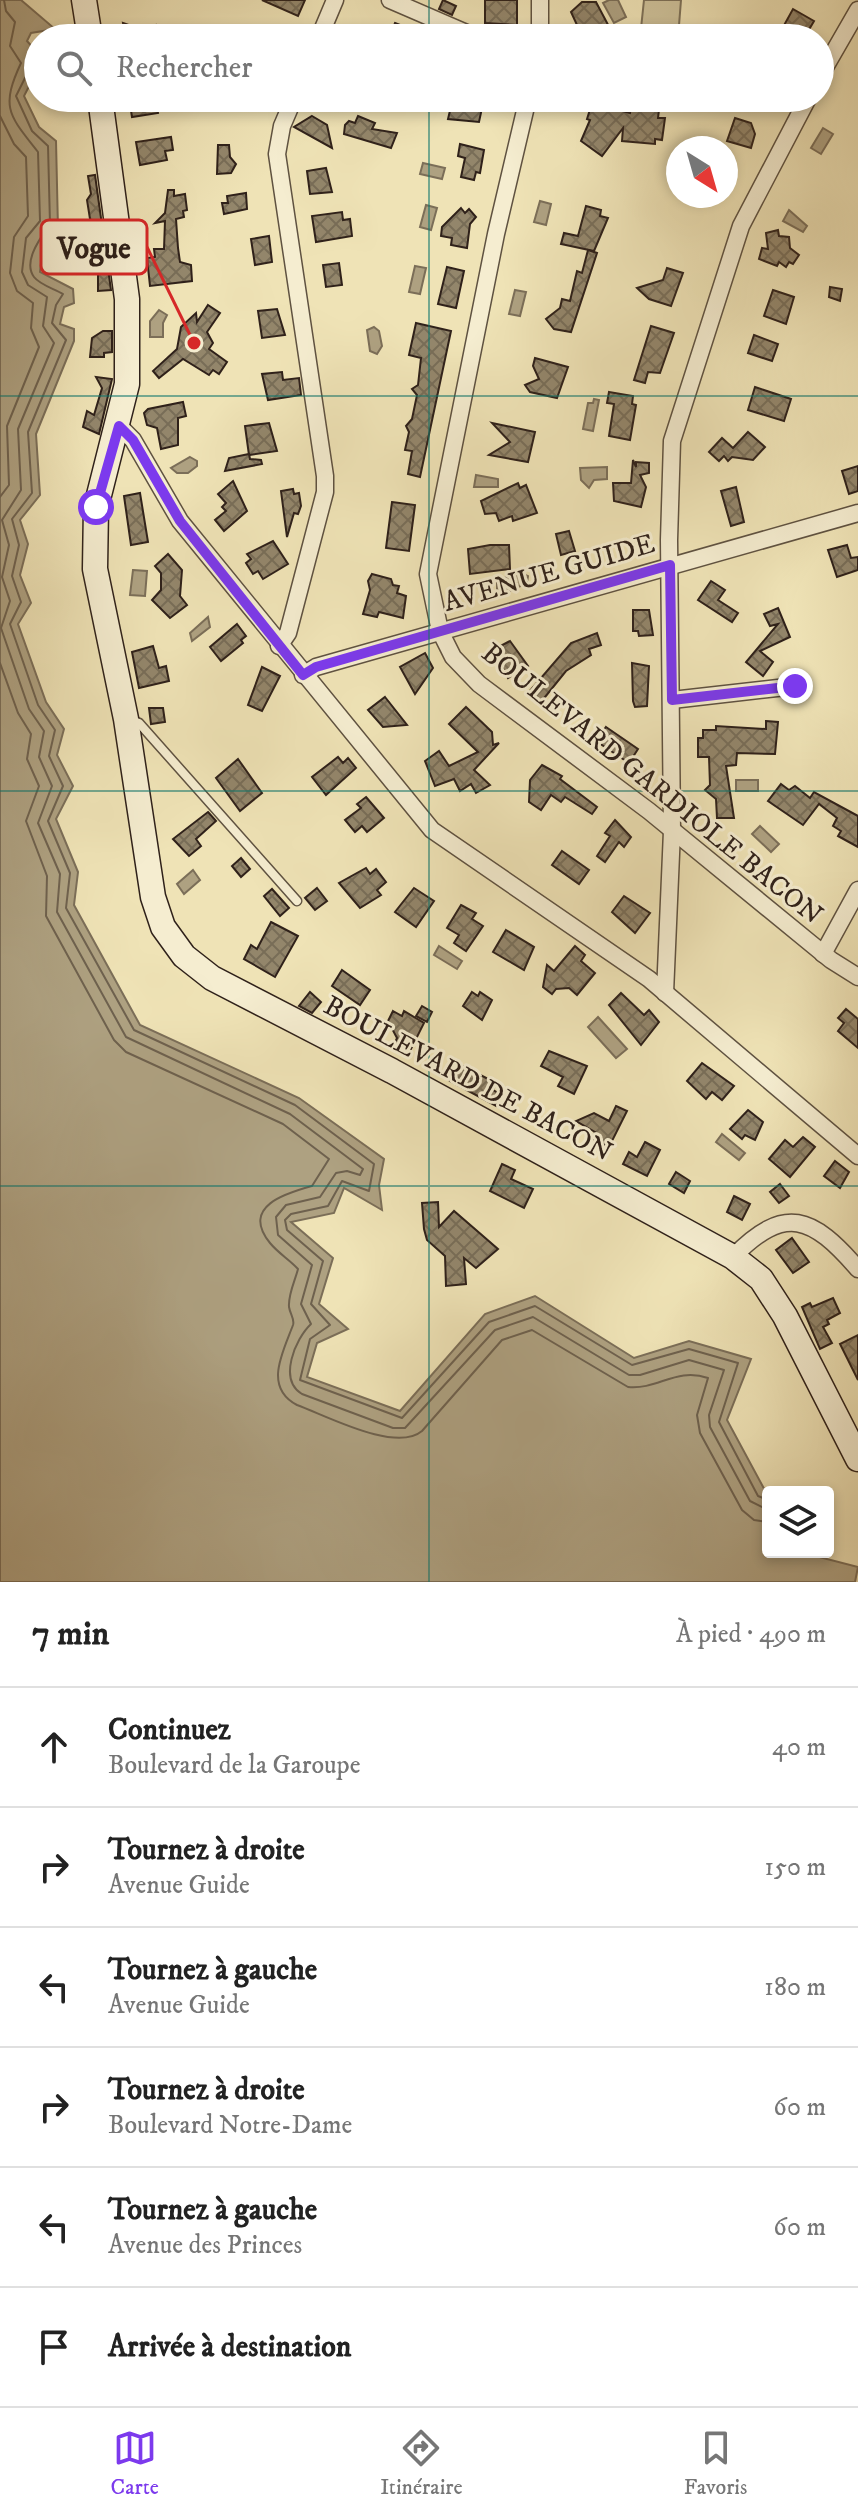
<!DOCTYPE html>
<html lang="fr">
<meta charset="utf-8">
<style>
:root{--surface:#fff;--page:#f2f2f2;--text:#222;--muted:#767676;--line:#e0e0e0;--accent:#7c3aed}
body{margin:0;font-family:"IM FELL DW Pica",serif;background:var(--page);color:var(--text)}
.controls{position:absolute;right:24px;bottom:24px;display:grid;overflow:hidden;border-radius:8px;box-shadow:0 4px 12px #0003}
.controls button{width:72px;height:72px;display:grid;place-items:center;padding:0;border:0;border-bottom:2px solid var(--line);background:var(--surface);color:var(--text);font:40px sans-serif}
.compass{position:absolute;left:666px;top:136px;width:72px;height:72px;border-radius:50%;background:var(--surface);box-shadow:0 4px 12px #0003;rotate:143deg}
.stop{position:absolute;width:24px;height:24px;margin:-18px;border:6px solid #7c3aed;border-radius:50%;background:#fff}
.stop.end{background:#7c3aed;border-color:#fff;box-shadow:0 2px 8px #0008}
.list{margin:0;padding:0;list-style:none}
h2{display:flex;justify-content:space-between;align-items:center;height:104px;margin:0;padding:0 32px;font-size:34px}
h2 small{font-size:26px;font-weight:400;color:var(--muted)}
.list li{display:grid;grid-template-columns:52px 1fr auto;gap:24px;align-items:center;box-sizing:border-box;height:120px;padding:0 32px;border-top:2px solid var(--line)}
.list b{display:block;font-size:30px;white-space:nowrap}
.list p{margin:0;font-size:26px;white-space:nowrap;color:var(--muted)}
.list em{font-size:26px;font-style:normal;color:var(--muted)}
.icon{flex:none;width:44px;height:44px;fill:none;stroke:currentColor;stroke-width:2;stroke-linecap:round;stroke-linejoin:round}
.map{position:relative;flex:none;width:858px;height:1582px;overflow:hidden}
.search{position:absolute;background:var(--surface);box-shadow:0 4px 12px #0003;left:24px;right:24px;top:24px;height:88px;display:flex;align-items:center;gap:20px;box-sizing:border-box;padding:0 28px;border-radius:44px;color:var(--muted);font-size:30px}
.sheet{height:824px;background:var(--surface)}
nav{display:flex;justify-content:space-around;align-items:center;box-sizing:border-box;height:112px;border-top:2px solid var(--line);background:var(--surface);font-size:22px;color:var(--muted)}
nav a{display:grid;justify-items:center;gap:4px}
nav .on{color:var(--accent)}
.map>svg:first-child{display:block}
.green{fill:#cec29b;stroke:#7e725a;stroke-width:2}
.water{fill:#aea181;stroke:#7b6e58;stroke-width:2}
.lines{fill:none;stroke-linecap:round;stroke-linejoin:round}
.shore{stroke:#6e614e;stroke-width:2}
.building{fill:url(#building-cross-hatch);stroke:#2f211a;stroke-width:2}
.lane-casing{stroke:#5f5241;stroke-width:11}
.street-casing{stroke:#5f5241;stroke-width:19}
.secondary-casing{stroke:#2f211a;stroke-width:27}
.lane{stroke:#f5edd0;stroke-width:8}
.street{stroke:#f5edd0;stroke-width:16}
.secondary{stroke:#f5edd0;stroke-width:24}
.route{stroke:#7c3aed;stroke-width:10}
.grid{fill:none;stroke:#0f766e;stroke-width:2;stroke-opacity:0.55}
.labels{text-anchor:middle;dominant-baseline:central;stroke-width:6;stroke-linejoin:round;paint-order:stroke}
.street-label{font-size:28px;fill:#2f211a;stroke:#f5edd0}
.leader{fill:none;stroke:#d62828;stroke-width:3}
.callout-dot{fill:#d62828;stroke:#f5edd0;stroke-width:3}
.callout{fill:#f5edd0;stroke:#d62828;stroke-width:3}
.callout-label{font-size:30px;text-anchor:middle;font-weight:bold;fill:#2f211a}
</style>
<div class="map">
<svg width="858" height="1582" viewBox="0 0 858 1582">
<defs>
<pattern id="building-cross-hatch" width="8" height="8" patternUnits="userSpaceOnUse" patternTransform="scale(2)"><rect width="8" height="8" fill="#93866b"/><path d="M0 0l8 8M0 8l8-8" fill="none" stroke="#786d57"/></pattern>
</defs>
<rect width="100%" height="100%" fill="#efe3b6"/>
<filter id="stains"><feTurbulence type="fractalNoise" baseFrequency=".0025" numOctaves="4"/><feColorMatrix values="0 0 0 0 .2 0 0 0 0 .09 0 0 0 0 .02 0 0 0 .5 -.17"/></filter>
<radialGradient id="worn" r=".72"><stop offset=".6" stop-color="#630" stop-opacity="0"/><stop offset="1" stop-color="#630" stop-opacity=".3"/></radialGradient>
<!-- green -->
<path class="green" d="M644 0H681L678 38H640Z"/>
<!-- water -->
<g class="water">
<path d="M0 0H21L55 29 31 33 27 41 38 53V69L24 96 39 127 56 141 58 229 43 244 40 272 73 289 74 303 64 307 60 324 74 329V341L36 434 40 495 20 520 28 544 20 575 31 603 18 624 46 702 64 729 57 755 73 786 56 819 78 872 74 905 140 1025 299 1098 384 1159 379 1185 382 1210 344 1188 334 1213 291 1222 333 1258 319 1304 348 1329 317 1343 307 1377 400 1411 485 1314 535 1296 634 1358 689 1341 751 1359 727 1420 768 1496V1552H800L858 1567 855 1582H0Z"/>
<path d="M609 0H618L626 17 614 23 603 3Z"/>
<path d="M823 128 833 134 821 154 811 148Z"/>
<path d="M423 163 445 168 442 179 420 174Z"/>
<path d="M540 201 551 204 546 225 534 222Z"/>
<path d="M426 205 437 208 431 230 420 227Z"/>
<path d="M789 210 807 226 803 232 783 221Z"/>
<path d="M415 266 426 268 420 294 409 292Z"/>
<path d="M515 290 526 292 520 316 509 314Z"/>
<path d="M159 310 167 315 163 323V337H150V321Z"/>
<path d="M374 327 379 331 382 346 377 354 370 351 367 330Z"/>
<path d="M594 399 599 400 593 431 583 429 588 403H593Z"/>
<path d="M190 457 197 461V466L188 473H177L171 468Z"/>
<path d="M607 467V479L594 480 589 488 581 480 580 468Z"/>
<path d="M476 475 498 479V487H474Z"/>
<path d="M133 570 147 571 145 596 130 595Z"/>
<path d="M521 573 528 576 527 583 497 597V580Z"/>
<path d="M208 617 210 627 192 641 190 633Z"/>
<rect x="736" y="780" width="22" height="11"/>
<path d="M760 826 779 844 771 852 752 834Z"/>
<path d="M193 870 200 880 184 894 177 884Z"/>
<path d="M439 946 462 961 457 969 434 955Z"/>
<path d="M598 1017 627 1049 616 1058 588 1027Z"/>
<path d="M722 1134 745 1153 739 1160 716 1142Z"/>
</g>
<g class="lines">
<!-- shore -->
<g class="shore">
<path d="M4 0 6 11 15 22 10 46 21 63C0 108 9 115 38 152L40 221 26 238 22 272 28 285 47 297 43 326 54 343 18 429 21 490 2 520 9 545 2 577 10 601 1 628 29 709 44 731 39 757 52 786 38 823 60 874 57 912 126 1037 290 1114 363 1169 360 1175 347 1171 336 1173 320 1197 286 1205 276 1217 278 1235 312 1265 301 1304 311 1324C295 1339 278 1380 302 1394L393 1428H405L495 1330 533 1317 629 1375H640L689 1360 724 1370 709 1415 710 1427 750 1501 768 1510"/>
<path d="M38 68 28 72 16 96 32 131 48 146 50 224C42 236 22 261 34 277 40 285 55 289 63 294L56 305 52 323 66 340 28 432 32 493 12 519 19 545 12 576 21 602 10 624 38 705 55 730 49 756 63 786 48 821 70 873 66 908 134 1030 295 1105 374 1164 369 1191 342 1181 328 1206 291 1214 285 1220 287 1230 323 1261 311 1304 330 1325 310 1339 300 1380 402 1418 489 1322 535 1306 632 1365 689 1349 738 1363 719 1422 758 1496 768 1500"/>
<path d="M0 116 14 144 26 157 28 216 14 237 10 273 17 291 33 303 31 328 39 347 7 426 9 485 0 497"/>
<path d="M0 663 18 713 31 734 27 759 39 786 26 821 47 876 46 916 114 1040 126 1052 283 1124 329 1159 312 1186C287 1193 240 1206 270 1243 278 1253 290 1260 298 1269 295 1281 288 1294 289 1307 290 1314 295 1319 293 1325 283 1352 263 1387 297 1405 327 1416 396 1453 422 1431L502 1340 532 1330 628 1387C658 1390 676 1367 708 1378L697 1415 700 1433 742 1510 754 1520 768 1522"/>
</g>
</g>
<!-- building -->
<g class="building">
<path d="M262 0H305L298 16Z"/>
<path d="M443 0 456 6 452 15 439 9Z"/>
<path d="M485 0H517V25L485 23Z"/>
<path d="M582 2H596L615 38H583L571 12Z"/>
<path d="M793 9 814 21 804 38H777Z"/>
<path d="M123 23 137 28 156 25 158 37 113 38V31L124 29Z"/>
<path d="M395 23 410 29 409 38H389Z"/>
<path d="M129 98H155L158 113 132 117Z"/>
<path d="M453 98H465L464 104 482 108 479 122 448 119Z"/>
<path d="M592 103 630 113 631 107 659 110 658 118H665L662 140 655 139V144L622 141 623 128 602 156 581 141 590 120 587 119Z"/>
<path d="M312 116 327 125 332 148 294 127Z"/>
<path d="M358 116 375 123 372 129 397 133 391 148 344 134 345 125 349 121 355 123Z"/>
<path d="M735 118 751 123 755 134 751 148 727 141Z"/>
<path d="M171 137 173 150 165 151 167 160 140 165 136 142Z"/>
<path d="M460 144 484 150 480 173 476 172 474 180 461 177 465 158 458 156Z"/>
<path d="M218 145H229L230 157 236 164 231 173 217 174Z"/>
<path d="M326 168 332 192 310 194 307 171Z"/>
<path d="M95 175 111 290 98 291V268L70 271 69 264 96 257 87 200 91 194 88 176Z"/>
<path d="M168 190H174V196L185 194 187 210 183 211 184 217 176 219 178 248 180 262 191 265 192 281 150 286 147 258 155 257 154 249H164L165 221 155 223 165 213Z"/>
<path d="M246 193 247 209 224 214 222 203H228L227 196Z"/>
<path d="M586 206 601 210 600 216 608 218 594 251 561 244 564 233 578 236Z"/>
<path d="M461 208 465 213 469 209 476 217 470 224 467 248 451 245 452 238 441 236 442 227Z"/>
<path d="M342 212 343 220 350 219 352 236 316 242 312 216Z"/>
<path d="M778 230 779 236 789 237 790 248 799 255 793 264 789 262 786 267 779 262 777 266 759 259 762 248 768 249 766 233Z"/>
<path d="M269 236 272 262 255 265 251 239Z"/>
<path d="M588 250 597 253 571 332 554 329 546 319 560 308 562 299 570 301 577 271 582 273Z"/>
<path d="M339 263 342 285 326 287 323 265Z"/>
<path d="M447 267 464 271 456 308 438 304Z"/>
<path d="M667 268 683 273 671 306 649 299 637 288 663 280Z"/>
<path d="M830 287 842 289 840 301 829 297Z"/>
<path d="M773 290 794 297 786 324 764 316Z"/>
<path d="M208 305 220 313 207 332 213 343 209 349 227 362 219 374 213 370 209 375 183 359 159 378 153 371 177 349 181 327 196 313 197 322Z"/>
<path d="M277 309 285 335 262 338 258 311Z"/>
<path d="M416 323 451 331 420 477 408 474 412 451 405 450 409 432 406 426 412 419 417 395 412 389 418 385 421 358 409 355Z"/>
<path d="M651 326 674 333 660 373 648 372 645 383 634 380Z"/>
<path d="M103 331H112V352L104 353V357H90L92 338Z"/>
<path d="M754 335 778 344 772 361 748 353Z"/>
<path d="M535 358 568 367 557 398 530 392 525 385 539 379 533 366Z"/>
<path d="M282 372 283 380 299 378 301 395 268 400 262 374Z"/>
<path d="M96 377 112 379 99 434 83 427 87 411 94 415 102 388Z"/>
<path d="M755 387 791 399 784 421 748 410Z"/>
<path d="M609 392 633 396 632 404 636 405 630 440 609 436 614 404 607 403Z"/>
<path d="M183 402 186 416 178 418V445L161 449 157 428 147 425 144 413 148 409Z"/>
<path d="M269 423 277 451 249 455 245 426Z"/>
<path d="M492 423 535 432 528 462 489 455 510 442Z"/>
<path d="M748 432 765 447 753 460 732 457 728 461 724 456 719 461 709 452 722 438 733 448Z"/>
<path d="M249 454 250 459 261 460 262 464 225 471 229 458Z"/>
<path d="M633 460 636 467V462L649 463V473L640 475 646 487 641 507 614 501 613 483H631Z"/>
<path d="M858 466V491L849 494 842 471Z"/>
<path d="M233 481 247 511 224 531 215 520 226 511 222 507 226 503 218 494Z"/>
<path d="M518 483 520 488 526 485 537 513 513 521 512 516 499 521 496 513 485 514 481 501Z"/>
<path d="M736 487 744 522 731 526 721 491Z"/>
<path d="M293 489 294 494 299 493 301 506 298 514 294 513 287 537 281 491Z"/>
<path d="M140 493 148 542 131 545 124 496Z"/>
<path d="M392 502 415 505 409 551 386 548Z"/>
<path d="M569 531 575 551 561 555 556 534Z"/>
<path d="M273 541 288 564 263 579 258 571 253 574 246 563 251 559 247 554Z"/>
<path d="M490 545H509L510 569 470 574 468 549Z"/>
<path d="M847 545 851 558 858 557V570L837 577 828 550Z"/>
<path d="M168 554 182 570 180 596 187 605 170 618 152 600 161 590V573L155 566Z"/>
<path d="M372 574 391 579 393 585 399 586 397 593 406 596 403 618 379 612 377 617 363 614 370 590 368 581Z"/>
<path d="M711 581 725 590 718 600 738 613 732 622 698 600Z"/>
<path d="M778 608 790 637 760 651 773 662 763 676 746 662 778 624 770 626 764 614Z"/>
<path d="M633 610H649L653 635 639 636 638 631H633Z"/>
<path d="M237 624 246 636 241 640 243 643 221 661 210 647Z"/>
<path d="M597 633 601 645 589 649 591 655 566 671 541 702 529 692 571 643Z"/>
<path d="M510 641 528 666 508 678 493 650Z"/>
<path d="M153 646 159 668 166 666 169 681 139 688 132 652Z"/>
<path d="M425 653 433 668 415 694 400 667Z"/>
<path d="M632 663 649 666 647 706 635 707 633 701Z"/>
<path d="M262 667 280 676 262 711 248 705Z"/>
<path d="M385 697 407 725 383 727 368 710Z"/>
<path d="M466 707 492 732 493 745 499 743 474 770 490 785 476 793 471 784 460 791 454 779 435 786 425 761 439 751 449 766 478 752 449 724Z"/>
<path d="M149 708H163L165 722 151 724Z"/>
<path d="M766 721 778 722 775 754 737 753 736 765 726 766 734 818H717L716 799 705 790 710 785 709 757H698V738H703V730H716V726L766 729Z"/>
<path d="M606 727 638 749 629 763 596 741Z"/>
<path d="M338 757 343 763 348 758 356 768 326 795 312 777Z"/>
<path d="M238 759 262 793 240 811 216 778Z"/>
<path d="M542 765 562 776 560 779 597 807 592 814 565 797 561 802 551 795 541 810 529 802 530 780Z"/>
<path d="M781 784 789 790 795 786 810 798 814 792 858 816V847L838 836 841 831 833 826 837 818 819 804 803 825 768 801Z"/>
<path d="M366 797 384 818 367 832 362 826 355 832 345 820 361 808 357 804Z"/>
<path d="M208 812 216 821 196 839 201 846 189 856 173 839Z"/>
<path d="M615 820 631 837 624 847 619 842 605 862 597 856 610 836 605 833Z"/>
<path d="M562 851 589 870 579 884 552 865Z"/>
<path d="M241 858 250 869 241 877 232 866Z"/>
<path d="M366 868 370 874 376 869 386 882 377 890 381 895 360 908 339 883Z"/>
<path d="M317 888 327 901 315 910 305 898Z"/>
<path d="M414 888 434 901 416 927 395 912Z"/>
<path d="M272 889 289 908 280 916 264 896Z"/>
<path d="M624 896 650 913 635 933 612 912Z"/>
<path d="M461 905 476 913 472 919 483 926 466 951 454 943 459 935 447 928Z"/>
<path d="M271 922 298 936 275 977 244 959 251 945 257 949Z"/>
<path d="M506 930 534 947 524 970 493 952Z"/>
<path d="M575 946 585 955 581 961 595 973 577 995 569 988 556 989 552 994 543 987 547 965 554 971Z"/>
<path d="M342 970 370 990 360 1005 332 986Z"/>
<path d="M310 992 321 1002 312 1013 299 1006Z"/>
<path d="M472 992 478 996 480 992 492 1000 482 1020 463 1006Z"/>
<path d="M621 993 644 1015 649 1010 659 1022 641 1045 609 1005Z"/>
<path d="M422 1006 432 1012 427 1022 416 1016Z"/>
<path d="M846 1009 858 1019V1048L838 1031 844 1023 838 1018Z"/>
<path d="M393 1011 402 1016 404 1011 424 1023 409 1053 394 1045 397 1038 388 1021Z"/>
<path d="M549 1051 587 1066 574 1094 558 1086 563 1077 541 1066Z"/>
<path d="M702 1063 734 1086 722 1100 712 1092 706 1099 687 1081Z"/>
<path d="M459 1064 496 1083 493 1090 502 1095 496 1106 450 1081Z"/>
<path d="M616 1106 627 1111 609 1147 591 1138 595 1132 576 1121 594 1113 609 1121Z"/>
<path d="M748 1110 763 1122 755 1140 745 1135 742 1139 730 1129Z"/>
<path d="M803 1137 815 1147 790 1177 769 1159 785 1140 793 1147Z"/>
<path d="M645 1142 660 1150 647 1176 623 1164 629 1152 637 1157Z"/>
<path d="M835 1161 849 1172 840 1188 824 1176Z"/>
<path d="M502 1164 515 1170 511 1179 533 1189 524 1208 490 1191Z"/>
<path d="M676 1172 690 1181 684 1193 669 1184Z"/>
<path d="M780 1184 789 1196 779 1203 770 1192Z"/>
<path d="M734 1196 750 1204 742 1220 727 1212Z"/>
<path d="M438 1202 439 1227 454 1211 498 1249 476 1268 464 1258 466 1284 446 1286 445 1256 427 1240 424 1229 422 1203Z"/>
<path d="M792 1238 809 1262 793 1273 776 1250Z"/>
<path d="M833 1298 840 1313 827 1320 829 1324 823 1327 832 1343 820 1349 802 1307 810 1303 812 1307Z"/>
<path d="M858 1335V1380L840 1344Z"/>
</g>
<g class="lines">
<!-- lane casing -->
<g class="lane-casing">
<path id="lane" d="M131 720 139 723 297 901"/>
</g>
<!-- street casing -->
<g class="street-casing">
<g id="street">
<path d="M390 0 478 38"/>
<path d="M319 38 335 0"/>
<path d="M540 38V0"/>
<path d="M820 76 858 10"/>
<path d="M528 98 496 234 428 574 440 631 453 657 479 684 649 811 831 960 858 977"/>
<path d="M119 426 133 440 180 521 432 830 649 979 858 1156"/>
<path d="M279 646 288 633 325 492V476L277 154 282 126 294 98"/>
<path d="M303 675 316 667 858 513"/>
<path d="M672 700 795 686"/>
<path d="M823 954 858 890"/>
<path d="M665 993 672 831 669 540 672 441 741 226 808 98"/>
<path d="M733 1257C785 1204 812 1216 858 1269"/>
</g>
</g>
<!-- secondary casing -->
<g class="secondary-casing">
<g id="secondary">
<path d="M84 0 90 38"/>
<path d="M100 98 127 299V384L96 507 95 569 126 719 153 897 163 927 184 956 212 978 392 1071 733 1257 761 1279 785 1316 858 1459"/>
</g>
</g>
<!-- lane -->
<use href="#lane" class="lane"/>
<!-- street -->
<use href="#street" class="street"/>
<!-- secondary -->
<use href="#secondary" class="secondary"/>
</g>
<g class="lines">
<!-- route -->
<path class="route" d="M96 507 119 426 133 440 180 521 303 675 316 667 670 565 672 700 795 686"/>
</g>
<!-- grid -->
<path class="grid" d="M429 0V38M429 98V1582M0 396H858M0 791H858M0 1186H858"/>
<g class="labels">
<!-- street labels -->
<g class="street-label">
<text transform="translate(549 573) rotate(-16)">AVENUE GUIDE</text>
<text transform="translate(652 784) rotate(39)">BOULEVARD GARDIOLE BACON</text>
<text transform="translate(468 1079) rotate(28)">BOULEVARD DE BACON</text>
</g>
</g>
<!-- callouts -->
<path class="leader" d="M194 343L147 247"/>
<circle class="callout-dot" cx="194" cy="343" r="8"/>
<rect class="callout" x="41" y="220" width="106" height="54" rx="8"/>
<g class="callout-label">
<text x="94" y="258">Vogue</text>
</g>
<rect width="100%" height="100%" filter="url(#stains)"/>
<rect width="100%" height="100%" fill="url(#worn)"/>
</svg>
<div class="controls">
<button><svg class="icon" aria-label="layers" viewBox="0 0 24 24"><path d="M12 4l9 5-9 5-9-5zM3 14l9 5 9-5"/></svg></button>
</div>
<svg class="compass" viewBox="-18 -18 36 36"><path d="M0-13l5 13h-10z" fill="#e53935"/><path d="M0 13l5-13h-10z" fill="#767676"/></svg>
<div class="stop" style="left:96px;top:507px"></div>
<div class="stop end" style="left:795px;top:686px"></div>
<div class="search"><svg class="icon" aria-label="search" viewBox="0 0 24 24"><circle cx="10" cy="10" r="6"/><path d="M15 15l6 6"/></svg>Rechercher</div>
</div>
<section class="sheet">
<h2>7 min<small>À pied · 490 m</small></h2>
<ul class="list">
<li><svg class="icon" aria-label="ahead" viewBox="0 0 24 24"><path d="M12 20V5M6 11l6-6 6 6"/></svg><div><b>Continuez</b><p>Boulevard de la Garoupe</p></div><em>40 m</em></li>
<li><svg class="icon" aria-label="right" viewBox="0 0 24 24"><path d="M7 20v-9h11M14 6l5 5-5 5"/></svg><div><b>Tournez à droite</b><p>Avenue Guide</p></div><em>150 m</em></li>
<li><svg class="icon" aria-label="left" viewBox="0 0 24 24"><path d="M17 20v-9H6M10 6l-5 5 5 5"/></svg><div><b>Tournez à gauche</b><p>Avenue Guide</p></div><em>180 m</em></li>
<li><svg class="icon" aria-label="right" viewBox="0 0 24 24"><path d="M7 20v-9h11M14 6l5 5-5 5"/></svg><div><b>Tournez à droite</b><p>Boulevard Notre-Dame</p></div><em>60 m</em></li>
<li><svg class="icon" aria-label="left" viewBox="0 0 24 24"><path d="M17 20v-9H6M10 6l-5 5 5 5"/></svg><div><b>Tournez à gauche</b><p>Avenue des Princes</p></div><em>60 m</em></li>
<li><svg class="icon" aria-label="arrive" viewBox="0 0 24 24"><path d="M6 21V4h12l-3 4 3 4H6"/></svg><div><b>Arrivée à destination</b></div></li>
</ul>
</section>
<nav>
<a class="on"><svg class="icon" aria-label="map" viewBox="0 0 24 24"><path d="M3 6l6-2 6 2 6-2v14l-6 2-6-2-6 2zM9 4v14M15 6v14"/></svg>Carte</a>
<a><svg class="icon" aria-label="directions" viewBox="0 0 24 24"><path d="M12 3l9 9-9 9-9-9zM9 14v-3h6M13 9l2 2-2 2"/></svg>Itinéraire</a>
<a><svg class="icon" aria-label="saved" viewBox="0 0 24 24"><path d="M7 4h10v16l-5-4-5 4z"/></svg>Favoris</a>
</nav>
